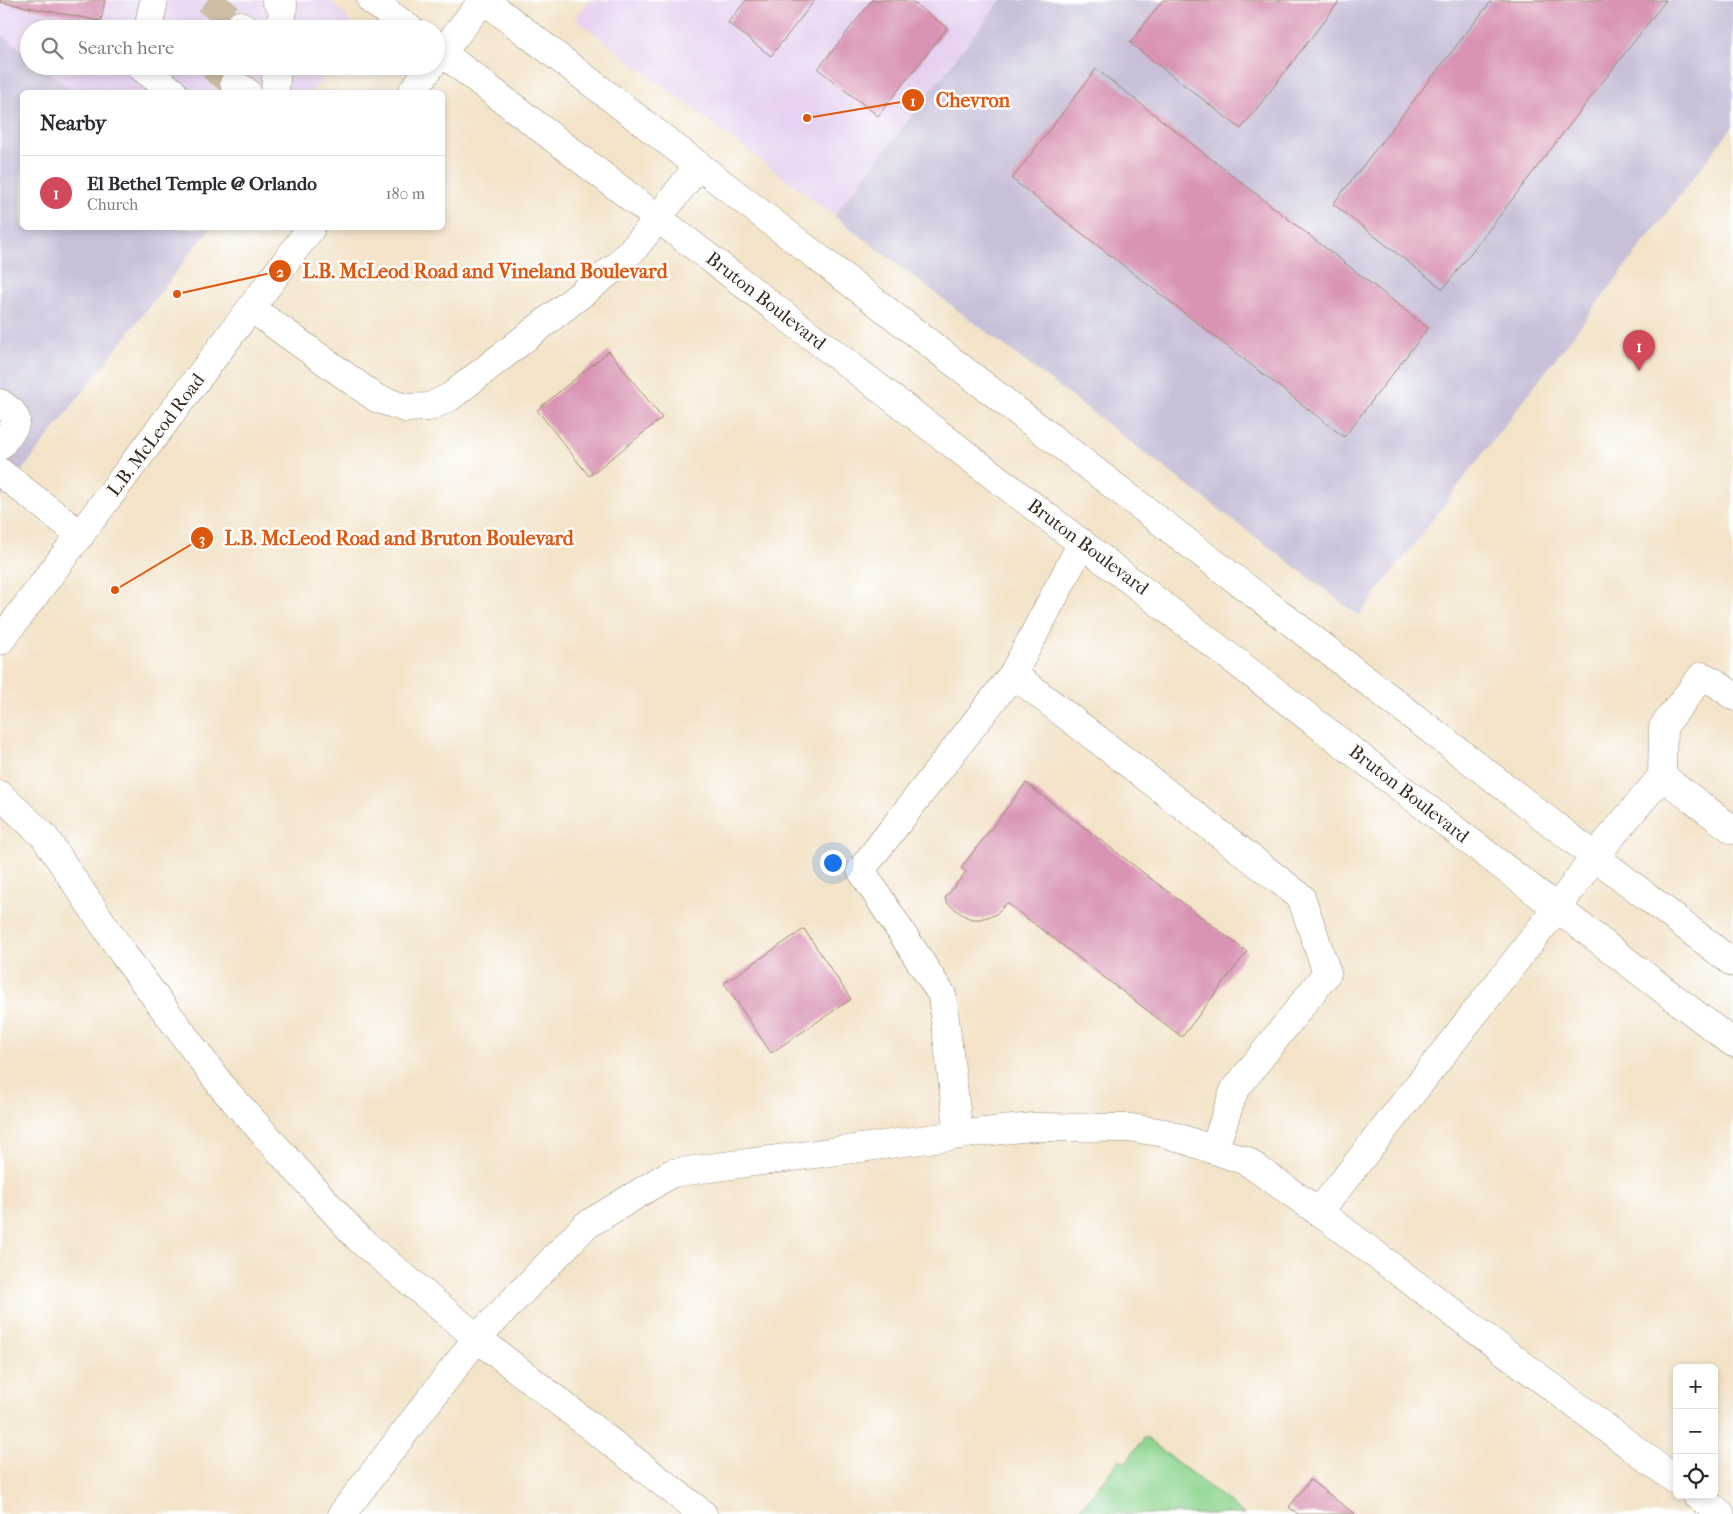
<!DOCTYPE html>
<meta charset="utf-8">
<style>
:root{--surface:#fff;--page:#f2f2f3;--text:#2b2b33;--muted:#7c7c81;--line:#e1e1e2;--accent:#d1495b}
body{margin:0;font-family:"IM FELL French Canon",serif;background:var(--page);color:var(--text)}
.controls{position:absolute;right:15px;bottom:15px;display:grid;overflow:hidden;border-radius:8px;box-shadow:0 2px 8px #0003}
.controls button{width:45px;height:45px;display:grid;place-items:center;padding:0;border:0;border-bottom:1px solid var(--line);background:var(--surface);color:var(--text);font:25px sans-serif}
.you{position:absolute;left:832px;top:862px;width:18px;height:18px;margin:-12px;border:4px solid #fff;border-radius:50%;background:#1a73e8;box-shadow:0 0 0 8px #1a73e833}
.badge{display:grid;place-items:center;width:32px;height:32px;border-radius:50%;background:var(--accent);color:#fff;font-size:16px;font-weight:700}
.pin{position:absolute;translate:-50% -41px;filter:drop-shadow(0 1px 2px #0008)}
.pin::after{content:'';position:absolute;top:26px;width:18px;height:15px;background:inherit;clip-path:polygon(0 0,100% 0,50% 100%)}
.list{margin:0;padding:0;list-style:none}
h2{display:flex;justify-content:space-between;align-items:center;height:65px;margin:0;padding:0 20px;font-size:21px}
h2 small{font-size:16px;font-weight:400;color:var(--muted)}
.list li{display:grid;grid-template-columns:32px 1fr auto;gap:15px;align-items:center;box-sizing:border-box;height:75px;padding:0 20px;border-top:1px solid var(--line)}
.list b{display:block;font-size:19px;white-space:nowrap}
.list p{margin:0;font-size:16px;white-space:nowrap;color:var(--muted)}
.list em{font-size:16px;font-style:normal;color:var(--muted)}
.icon{flex:none;width:28px;height:28px;fill:none;stroke:currentColor;stroke-width:2;stroke-linecap:round;stroke-linejoin:round}
.map{position:relative;flex:none;width:1733px;height:1514px;overflow:hidden}
.search{position:absolute;background:var(--surface);box-shadow:0 2px 8px #0003;left:20px;top:20px;width:425px;height:55px;display:flex;align-items:center;gap:12px;box-sizing:border-box;padding:0 18px;border-radius:28px;color:var(--muted);font-size:19px}
.panel{position:absolute;background:var(--surface);box-shadow:0 2px 8px #0003;left:20px;top:90px;width:425px;height:140px;border-radius:8px}
.map>svg:first-child{display:block}
.built{fill:#e6d2f0}
.industrial{fill:#c8bfd8}
.green{fill:#8dd590;stroke:#648057}
.building{fill:#d994b5}
.lines{fill:none;stroke-linecap:round;stroke-linejoin:round}
.minor-tunnel{stroke:#cebea6;stroke-width:28;stroke-dasharray:28 14;stroke-linecap:butt}
.minor-casing{stroke:#978673;stroke-width:29}
.minor{stroke:#fff;stroke-width:28}
.labels{text-anchor:middle;dominant-baseline:central;stroke-width:5;stroke-linejoin:round;paint-order:stroke}
.street-label{font-size:19px;fill:#3b2a1e;stroke:#fff}
.leader{fill:none;stroke:#df570d;stroke-width:2}
.callout-dot{fill:#df570d;stroke:#fff;stroke-width:2}
.mark-label{font-size:15px;text-anchor:middle;font-weight:bold;fill:#fff}
.callout-label{font-size:20px;text-anchor:middle;font-weight:bold;fill:#df570d;stroke:#fff;stroke-width:5;stroke-linejoin:round;paint-order:stroke}
</style>
<div class="map">
<svg width="1733" height="1514" viewBox="0 0 1733 1514">
<rect width="100%" height="100%" fill="#fff"/>
<filter id="ink" filterUnits="userSpaceOnUse"><feTurbulence type="fractalNoise" baseFrequency=".02" numOctaves="2"/><feDisplacementMap in="SourceGraphic" scale="10" xChannelSelector="R" yChannelSelector="G"/><feConvolveMatrix kernelMatrix="1 2 1 2 8 2 1 2 1" color-interpolation-filters="sRGB"/></filter>
<filter id="wash" filterUnits="userSpaceOnUse"><feTurbulence type="fractalNoise" baseFrequency=".0096" numOctaves="4" result="noise"/><feDisplacementMap in="SourceGraphic" scale="20" xChannelSelector="R" yChannelSelector="G"/><feGaussianBlur stdDeviation="1.12" result="paint"/><feColorMatrix in="noise" values="0 0 0 0 0 0 0 0 0 0 0 0 0 0 0 0 0 1.4 0 .05"/><feComposite in="paint" operator="in"/></filter>
<g filter="url(#wash)">
<rect width="100%" height="100%" fill="#f3e3c8"/>
<!-- built -->
<g class="built">
<path d="M0 0H328L344 14 355 29H29V56L0 33Z"/>
<path d="M589 0H1001L834 216 575 19Z"/>
<path d="M42 66H332L312 92H74Z"/>
</g>
<!-- industrial -->
<g class="industrial">
<path d="M1001 0H1733V126L1359 616 834 216Z"/>
<path d="M0 33 29 56V66H42L74 92H22V228H210L0 499Z"/>
</g>
<!-- green -->
<path class="green" d="M1145 1437 1244 1514H1076L1120 1459 1125 1463Z"/>
<g id="blocks">
<!-- building -->
<g class="building">
<path d="M0 0H105L101 21 0 2Z"/>
<path d="M746 0H815L771 56 728 23Z"/>
<path d="M872 0H910L947 28 878 116 818 69Z"/>
<path d="M1163 0H1340L1241 129 1130 43Z"/>
<path d="M1492 0H1666L1443 289 1333 204Z"/>
<path d="M1096 69 1428 328 1344 437 1012 179Z"/>
<path d="M609 351 662 418 589 476 537 410Z"/>
<path d="M1026 783 1247 952 1182 1037 1007 903 995 915 980 919H971L963 915 947 903 945 898 966 872 961 868Z"/>
<path d="M804 929 851 999 771 1053 724 983Z"/>
<path d="M1310 1480 1355 1514H1298L1289 1507Z"/>
</g>
</g>
</g>
<g filter="url(#ink)">
<use href="#blocks" fill-opacity="0" stroke="#978673" stroke-width="1"/>
<g class="lines">
<!-- minor-tunnel -->
<g class="minor-tunnel">
<path d="M207 0 240 25"/>
<path d="M211 66 234 83"/>
</g>
<!-- minor casing -->
<g class="minor-casing">
<g id="minor">
<path d="M276 0 283 6 281 29"/>
<path d="M371 0 410 29"/>
<path d="M484 0 1733 963"/>
<path d="M240 25 246 29"/>
<path d="M148 29 154 0"/>
<path d="M436 48 1733 1043"/>
<path d="M436 60 483 0"/>
<path d="M140 66 173 92"/>
<path d="M234 83 247 92"/>
<path d="M275 92 277 66"/>
<path d="M412 92 431 66"/>
<path d="M251 308 376 398 405 408 429 407 450 397 617 266 637 245 698 166"/>
<path d="M0 403 11 411 16 419 14 427 0 446"/>
<path d="M0 472 81 535"/>
<path d="M0 641 311 228"/>
<path d="M1013 674 1301 897 1327 973 1234 1091 1214 1150"/>
<path d="M1662 776 1663 727 1702 676 1716 683 1733 696"/>
<path d="M0 795 44 836 124 955 223 1088 359 1239 477 1338 703 1514"/>
<path d="M959 1135 942 995 861 870 1013 674 1082 543"/>
<path d="M1319 1212 1557 908 1595 856 1662 776 1733 830"/>
<path d="M1696 1495 1721 1514"/>
<path d="M342 1514 477 1338 585 1226 672 1173 973 1133 1032 1127 1132 1128 1165 1133 1246 1161 1319 1212 1677 1481"/>
</g>
</g>
<!-- minor -->
<use href="#minor" class="minor"/>
</g>
</g>
<g class="labels">
<!-- street labels -->
<g class="street-label">
<text transform="translate(766 301) rotate(38)">Bruton Boulevard</text>
<text transform="translate(156 435) rotate(-53)">L.B. McLeod Road</text>
<text transform="translate(1088 547) rotate(37)">Bruton Boulevard</text>
<text transform="translate(1409 794) rotate(38)">Bruton Boulevard</text>
</g>
</g>
<!-- callouts -->
<path class="leader" d="M807 118L913 100M177 294L280 271M115 590L202 538"/>
<g class="callout-dot">
<circle cx="807" cy="118" r="5"/>
<circle cx="177" cy="294" r="5"/>
<circle cx="115" cy="590" r="5"/>
<circle cx="913" cy="100" r="12"/>
<circle cx="280" cy="271" r="12"/>
<circle cx="202" cy="538" r="12"/>
</g>
<g class="mark-label">
<text x="913" y="106">1</text>
<text x="280" y="277">2</text>
<text x="202" y="544">3</text>
</g>
<g class="callout-label">
<text x="973" y="107">Chevron</text>
<text x="485" y="278">L.B. McLeod Road and Vineland Boulevard</text>
<text x="399" y="545">L.B. McLeod Road and Bruton Boulevard</text>
</g>
</svg>
<div class="controls">
<button>+</button>
<button>−</button>
<button><svg class="icon" aria-label="locate" viewBox="0 0 24 24"><circle cx="12" cy="12" r="6"/><path d="M12 2v4M12 18v4M2 12h4M18 12h4"/></svg></button>
</div>
<div class="you"></div>
<div class="pin badge" style="left:1639px;top:371px">1</div>
<div class="search"><svg class="icon" aria-label="search" viewBox="0 0 24 24"><circle cx="10" cy="10" r="6"/><path d="M15 15l6 6"/></svg>Search here</div>
<section class="panel">
<h2>Nearby<small></small></h2>
<ul class="list">
<li><span class="badge">1</span><div><b>El Bethel Temple @ Orlando</b><p>Church</p></div><em>180 m</em></li>
</ul>
</section>
</div>
